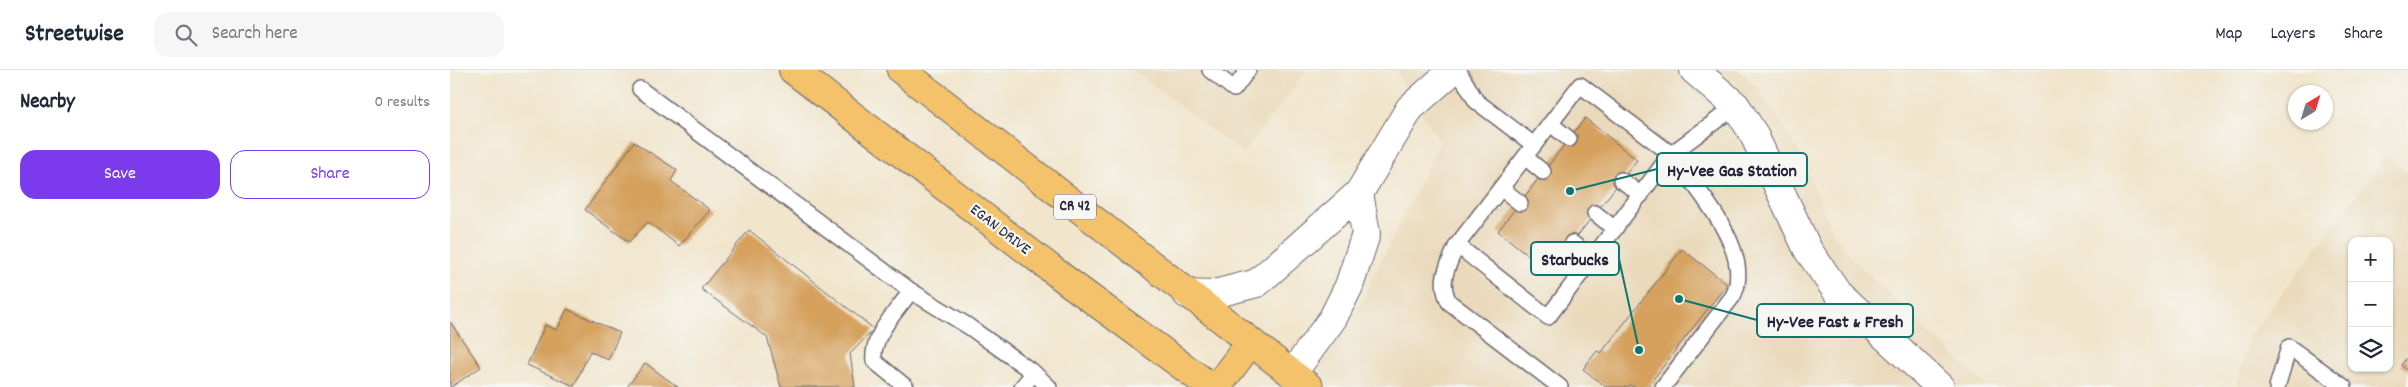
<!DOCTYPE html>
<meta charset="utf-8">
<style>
:root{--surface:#fff;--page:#f6f6f7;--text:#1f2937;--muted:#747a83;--line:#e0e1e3;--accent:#7c3aed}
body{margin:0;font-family:Dekko,sans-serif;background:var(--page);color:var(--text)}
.controls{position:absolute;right:15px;bottom:15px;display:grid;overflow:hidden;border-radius:10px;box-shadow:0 1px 4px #0004}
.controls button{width:45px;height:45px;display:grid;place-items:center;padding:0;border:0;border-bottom:1px solid var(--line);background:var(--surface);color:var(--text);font:25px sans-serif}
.compass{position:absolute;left:1838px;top:15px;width:45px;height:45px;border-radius:50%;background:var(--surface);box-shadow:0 1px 4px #0004;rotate:38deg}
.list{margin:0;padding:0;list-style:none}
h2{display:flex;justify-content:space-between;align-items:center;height:65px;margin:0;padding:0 20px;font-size:21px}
h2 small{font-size:16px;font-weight:400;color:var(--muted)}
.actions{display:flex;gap:10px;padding:15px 20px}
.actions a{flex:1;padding:11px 0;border:1px solid var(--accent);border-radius:15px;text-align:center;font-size:18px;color:var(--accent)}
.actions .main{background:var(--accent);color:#fff}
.icon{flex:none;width:28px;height:28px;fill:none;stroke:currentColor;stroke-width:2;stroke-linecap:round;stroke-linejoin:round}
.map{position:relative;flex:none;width:1958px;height:317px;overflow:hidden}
header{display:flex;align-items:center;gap:30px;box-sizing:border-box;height:70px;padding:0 25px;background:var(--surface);border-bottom:1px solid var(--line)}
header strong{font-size:24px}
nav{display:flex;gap:28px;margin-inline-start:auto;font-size:18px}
.search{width:350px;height:45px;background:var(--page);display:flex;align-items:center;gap:12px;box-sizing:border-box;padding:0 18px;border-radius:15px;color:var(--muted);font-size:19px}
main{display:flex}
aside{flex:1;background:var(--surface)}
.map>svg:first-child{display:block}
.built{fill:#ead9ba;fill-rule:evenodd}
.building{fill:#d5a15d}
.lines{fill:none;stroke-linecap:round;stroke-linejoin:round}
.service-casing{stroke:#6a666e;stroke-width:18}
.minor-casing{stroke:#6a666e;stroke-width:30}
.trunk-casing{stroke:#6a666e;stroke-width:30}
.service{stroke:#fff;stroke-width:15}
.minor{stroke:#fff;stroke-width:28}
.trunk{stroke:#f3c26a;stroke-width:28}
.labels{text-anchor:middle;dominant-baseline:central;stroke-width:4.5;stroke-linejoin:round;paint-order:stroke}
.shield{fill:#f6f6f2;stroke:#626272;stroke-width:1}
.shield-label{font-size:15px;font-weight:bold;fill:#22223b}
.street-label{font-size:16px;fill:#22223b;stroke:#f6f6f2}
.leader{fill:none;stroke:#0f766e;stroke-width:2}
.callout-dot{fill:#0f766e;stroke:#f6f6f2;stroke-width:2}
.callout{fill:#f6f6f2;stroke:#0f766e;stroke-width:2}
.callout-label{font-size:18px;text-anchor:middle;font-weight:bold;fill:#22223b}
</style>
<header>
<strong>Streetwise</strong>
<div class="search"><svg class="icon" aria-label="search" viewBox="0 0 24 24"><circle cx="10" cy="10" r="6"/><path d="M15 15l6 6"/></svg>Search here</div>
<nav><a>Map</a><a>Layers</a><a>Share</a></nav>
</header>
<main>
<aside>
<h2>Nearby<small>0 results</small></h2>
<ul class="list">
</ul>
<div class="actions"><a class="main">Save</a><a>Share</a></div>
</aside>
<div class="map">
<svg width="1958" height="317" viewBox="0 0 1958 317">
<rect width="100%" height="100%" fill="#f6f6f2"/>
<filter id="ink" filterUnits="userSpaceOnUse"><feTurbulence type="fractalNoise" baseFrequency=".02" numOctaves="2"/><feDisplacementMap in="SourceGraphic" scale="10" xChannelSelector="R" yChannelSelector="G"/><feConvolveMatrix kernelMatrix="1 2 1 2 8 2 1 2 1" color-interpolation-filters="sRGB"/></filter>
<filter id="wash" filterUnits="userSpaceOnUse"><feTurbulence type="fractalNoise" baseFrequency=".0096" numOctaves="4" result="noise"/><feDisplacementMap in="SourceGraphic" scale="20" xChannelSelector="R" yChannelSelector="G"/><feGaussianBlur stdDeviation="1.12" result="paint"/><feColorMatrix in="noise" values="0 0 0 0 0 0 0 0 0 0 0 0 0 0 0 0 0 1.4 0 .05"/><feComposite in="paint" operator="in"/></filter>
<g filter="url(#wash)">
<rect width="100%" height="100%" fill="#f1e5cc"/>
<!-- built -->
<g class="built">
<path d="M683 0H857L793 84Z"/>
<path d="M945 0H1289L1309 19 1348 80 1382 160 1401 187 1537 317H852L900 254 990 72Z"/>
<path d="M1936 86 1958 103V317H1786L1800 266ZM1902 171H1939V298H1902Z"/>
</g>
<g id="blocks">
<!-- building -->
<g class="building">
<path d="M1135 48 1187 90 1099 202 1048 161Z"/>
<path d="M184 72 227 100 221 111 260 140 229 176 198 152 179 172 135 140Z"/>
<path d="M299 160 424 259 400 284 405 317H331L317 267 251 219Z"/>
<path d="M1232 179 1277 214 1197 317H1183L1180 315 1178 317H1156L1133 299 1147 281 1151 283Z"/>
<path d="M117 239 170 263 158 290 140 281 124 316 77 295 95 255 107 260Z"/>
<path d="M0 252 31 297 1 317H0Z"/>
<path d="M1958 286V301L1951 295Z"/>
<path d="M195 293 228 317H177Z"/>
</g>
</g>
</g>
<g filter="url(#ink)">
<use href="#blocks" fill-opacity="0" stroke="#6a666e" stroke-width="1"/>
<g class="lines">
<!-- service casing -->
<g class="service-casing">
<g id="service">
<path d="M760 0 784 19 798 0"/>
<path d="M1008 0 1026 31 1084 75 1130 15 1221 84 1286 36"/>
<path d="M190 19 461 221 518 256 584 303 599 317"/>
<path d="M1101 54 1119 69"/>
<path d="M1084 75 1007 175 1098 247 1221 84C1246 118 1305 182 1283 226L1213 317"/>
<path d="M1075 87 1093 102"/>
<path d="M1171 110 1191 125"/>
<path d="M1051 118 1070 133"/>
<path d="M1145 143 1165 159"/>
<path d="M1122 173 1143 189"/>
<path d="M1007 175C998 196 988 210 999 232L1110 317"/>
<path d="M456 317 424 291C421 266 447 241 461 221"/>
<path d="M572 317 584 303"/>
<path d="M1827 317 1839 277 1894 317"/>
</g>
</g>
<!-- minor casing -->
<g class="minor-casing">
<g id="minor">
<path d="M1244 0 1286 36 1303 63 1358 180 1388 223 1490 317"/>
<path d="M909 123 960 38 1003 0"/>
<path d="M737 224 760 225 807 213 909 123 916 164 899 216 883 248 842 304"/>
</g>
</g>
<!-- trunk casing -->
<g class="trunk-casing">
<g id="trunk">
<path d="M343 0 617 211 761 317"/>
<path d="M451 0 859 317"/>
<path d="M767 317 800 273"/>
</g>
</g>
<!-- service -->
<use href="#service" class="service"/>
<!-- minor -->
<use href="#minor" class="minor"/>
<!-- trunk -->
<use href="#trunk" class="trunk"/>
</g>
</g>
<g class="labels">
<!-- shield labels -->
<rect class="shield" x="604" y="124.5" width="42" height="25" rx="4"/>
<g class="shield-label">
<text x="625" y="137">CR 42</text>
</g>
<!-- street labels -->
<g class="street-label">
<text transform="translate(550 160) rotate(38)">EGAN DRIVE</text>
</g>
</g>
<!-- callouts -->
<path class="leader" d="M1120 121L1207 99M1189 280L1169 189M1229 229L1307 250"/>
<g class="callout-dot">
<circle cx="1120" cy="121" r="5"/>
<circle cx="1189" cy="280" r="5"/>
<circle cx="1229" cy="229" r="5"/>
</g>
<g class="callout">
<rect x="1207" y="83" width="150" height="33" rx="5"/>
<rect x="1081" y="172" width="88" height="33" rx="5"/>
<rect x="1307" y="234" width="156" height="33" rx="5"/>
</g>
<g class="callout-label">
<text x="1282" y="106">Hy-Vee Gas Station</text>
<text x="1125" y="195">Starbucks</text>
<text x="1385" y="257">Hy-Vee Fast &amp; Fresh</text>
</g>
</svg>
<div class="controls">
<button>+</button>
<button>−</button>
<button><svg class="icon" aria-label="layers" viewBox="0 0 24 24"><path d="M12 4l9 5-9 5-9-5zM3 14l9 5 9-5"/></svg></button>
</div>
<svg class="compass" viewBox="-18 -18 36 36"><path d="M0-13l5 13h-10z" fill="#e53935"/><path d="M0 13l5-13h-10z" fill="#747a83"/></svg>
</div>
</main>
